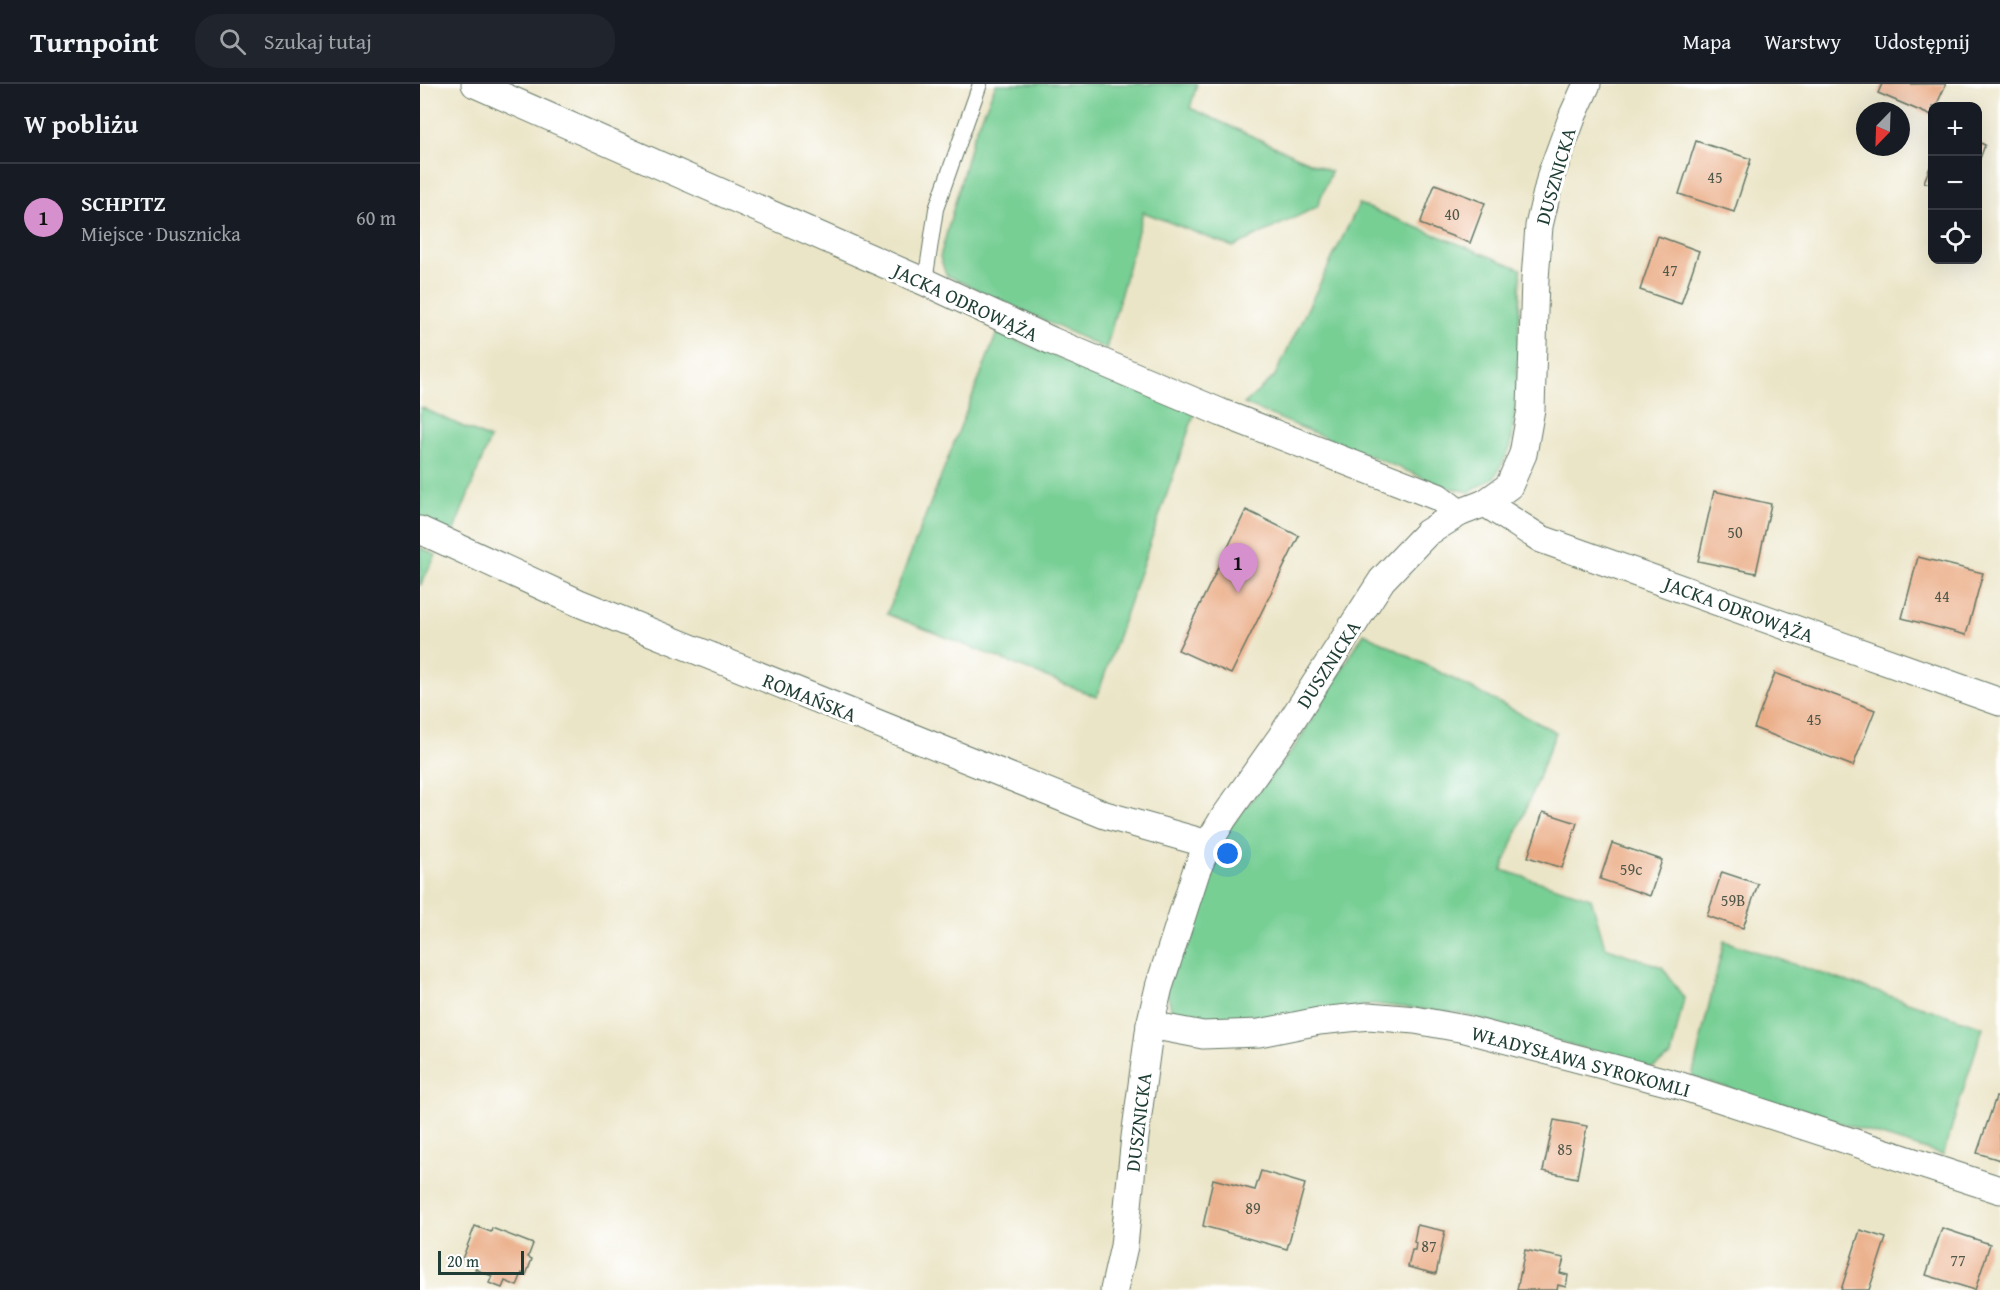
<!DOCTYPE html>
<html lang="pl">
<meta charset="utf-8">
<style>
:root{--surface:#171b24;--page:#20242c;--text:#f1f3f6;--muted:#9ea1a6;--line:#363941;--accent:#d690ce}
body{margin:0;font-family:"Gentium Book Plus",serif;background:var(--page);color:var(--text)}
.controls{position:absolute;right:18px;top:18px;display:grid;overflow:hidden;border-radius:12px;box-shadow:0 6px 24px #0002}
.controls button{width:54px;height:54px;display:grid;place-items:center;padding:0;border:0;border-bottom:2px solid var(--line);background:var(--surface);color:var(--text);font:30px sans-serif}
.compass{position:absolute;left:1436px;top:18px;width:54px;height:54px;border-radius:50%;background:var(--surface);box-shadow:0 6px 24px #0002;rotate:203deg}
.scale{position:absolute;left:18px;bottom:15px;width:86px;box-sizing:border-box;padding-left:6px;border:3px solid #1f3d34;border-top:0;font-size:16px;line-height:21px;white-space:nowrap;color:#1f3d34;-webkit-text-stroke:4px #fff;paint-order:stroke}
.you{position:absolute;left:808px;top:770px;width:21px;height:21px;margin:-15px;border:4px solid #fff;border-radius:50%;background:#1a73e8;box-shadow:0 0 0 9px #1a73e833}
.badge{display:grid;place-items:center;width:39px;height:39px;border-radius:50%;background:var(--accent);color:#111;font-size:20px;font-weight:700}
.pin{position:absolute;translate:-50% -50px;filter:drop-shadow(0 2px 3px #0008)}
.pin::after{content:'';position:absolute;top:32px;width:21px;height:18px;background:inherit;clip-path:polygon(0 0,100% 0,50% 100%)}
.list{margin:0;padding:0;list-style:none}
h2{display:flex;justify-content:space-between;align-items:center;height:78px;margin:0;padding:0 24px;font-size:26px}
h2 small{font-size:20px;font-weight:400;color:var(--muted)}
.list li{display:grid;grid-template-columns:39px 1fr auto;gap:18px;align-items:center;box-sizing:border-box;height:108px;padding:0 24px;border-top:2px solid var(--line)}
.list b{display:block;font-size:22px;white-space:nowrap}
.list p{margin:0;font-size:20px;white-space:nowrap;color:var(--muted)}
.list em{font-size:20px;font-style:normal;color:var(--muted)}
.icon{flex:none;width:33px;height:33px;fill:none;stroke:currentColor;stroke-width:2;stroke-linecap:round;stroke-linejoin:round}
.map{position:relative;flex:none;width:1580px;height:1206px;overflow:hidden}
header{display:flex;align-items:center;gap:36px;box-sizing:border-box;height:84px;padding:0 30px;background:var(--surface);border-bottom:2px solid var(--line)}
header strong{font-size:28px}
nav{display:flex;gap:33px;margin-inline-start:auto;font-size:21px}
.search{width:420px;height:54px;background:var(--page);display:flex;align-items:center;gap:15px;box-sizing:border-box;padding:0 21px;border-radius:24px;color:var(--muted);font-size:22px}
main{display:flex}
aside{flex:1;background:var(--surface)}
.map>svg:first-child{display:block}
.green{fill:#77cf94;stroke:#4b8664;stroke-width:1.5}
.building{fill:#eaab84}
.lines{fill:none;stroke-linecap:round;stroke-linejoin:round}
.lane-casing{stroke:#667867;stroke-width:16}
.street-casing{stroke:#667867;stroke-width:29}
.lane{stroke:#fff;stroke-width:14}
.street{stroke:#fff;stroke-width:27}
.labels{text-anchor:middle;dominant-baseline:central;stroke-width:6;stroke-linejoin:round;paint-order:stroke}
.number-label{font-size:16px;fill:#525848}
.street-label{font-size:20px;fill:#1f3d34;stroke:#fff}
</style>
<header>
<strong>Turnpoint</strong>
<div class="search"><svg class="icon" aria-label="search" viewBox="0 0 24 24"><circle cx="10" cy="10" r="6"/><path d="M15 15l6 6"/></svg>Szukaj tutaj</div>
<nav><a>Mapa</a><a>Warstwy</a><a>Udostępnij</a></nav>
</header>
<main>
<aside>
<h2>W pobliżu<small></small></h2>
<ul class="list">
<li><span class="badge">1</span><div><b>SCHPITZ</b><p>Miejsce · Dusznicka</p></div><em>60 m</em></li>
</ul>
</aside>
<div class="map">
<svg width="1580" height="1206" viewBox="0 0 1580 1206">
<rect width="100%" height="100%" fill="#fff"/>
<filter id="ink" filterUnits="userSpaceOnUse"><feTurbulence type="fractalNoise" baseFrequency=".0167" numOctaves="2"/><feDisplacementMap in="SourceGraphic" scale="12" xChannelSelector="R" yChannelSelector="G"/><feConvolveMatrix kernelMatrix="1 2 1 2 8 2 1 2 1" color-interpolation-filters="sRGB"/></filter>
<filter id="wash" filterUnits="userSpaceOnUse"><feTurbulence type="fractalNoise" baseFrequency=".008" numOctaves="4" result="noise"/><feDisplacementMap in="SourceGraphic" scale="24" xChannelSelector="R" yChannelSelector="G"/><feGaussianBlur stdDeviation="1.35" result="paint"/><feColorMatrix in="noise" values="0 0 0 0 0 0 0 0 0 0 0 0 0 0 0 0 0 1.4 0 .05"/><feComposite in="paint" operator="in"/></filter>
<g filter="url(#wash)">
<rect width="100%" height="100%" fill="#ebe5c7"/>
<!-- green -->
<g class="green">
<path d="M576 0H777L770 24 911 88 897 123 813 163 723 128 686 265 526 191 520 173 553 53Z"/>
<path d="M939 120 1101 185 1096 317 1091 362 1075 393 1050 408 1026 403 824 320 854 293Z"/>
<path d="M577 249 775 328 677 613 467 530Z"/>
<path d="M0 323 70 355 31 454 0 439Z"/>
<path d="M0 463 16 471 0 502Z"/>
<path d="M944 549 1136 648 1082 786 1171 814 1185 863 1242 883 1264 914 1251 972 1232 984 1038 929 952 920 846 943 767 940 752 928 746 905 805 749 876 661Z"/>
<path d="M1304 857 1563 943 1523 1071 1272 993Z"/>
</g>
<g id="blocks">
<!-- building -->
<g class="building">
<path d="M1462 0H1526L1516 22H1512V32L1458 9Z"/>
<path d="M1276 57 1331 75 1314 128 1259 110Z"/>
<path d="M1558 58 1565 61 1558 80Z"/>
<path d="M1512 78V101L1504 98Z"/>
<path d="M1015 100 1065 119 1050 159 1000 140Z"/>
<path d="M1238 152 1279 167 1261 220 1220 206Z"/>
<path d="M1294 407 1351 420 1336 489 1278 477Z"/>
<path d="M826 426 879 452 811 590 758 566Z"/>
<path d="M1498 473 1563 489 1546 551 1482 534Z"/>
<path d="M1355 589 1455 626 1433 682 1334 644Z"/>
<path d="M1123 728 1157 739 1142 784 1108 773Z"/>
<path d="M1192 759 1242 776 1230 812 1180 795Z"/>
<path d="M1302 788 1338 800 1323 844 1287 832Z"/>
<path d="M1576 1013 1580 1014V1076L1557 1069Z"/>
<path d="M1134 1036 1167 1042 1157 1094 1123 1087Z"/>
<path d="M841 1087 885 1100 867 1165 783 1142 793 1095 835 1106Z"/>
<path d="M997 1141 1025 1147 1016 1190 988 1183 992 1166H995L996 1159 994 1158Z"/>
<path d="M55 1142 71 1148 72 1144 113 1160 108 1173 112 1175 106 1191 102 1189 97 1202 85 1197 82 1204 69 1199 72 1192 55 1185 57 1181 42 1175Z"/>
<path d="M1522 1144 1570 1160 1555 1206 1506 1191Z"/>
<path d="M1440 1146 1466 1154 1449 1206H1421Z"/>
<path d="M1105 1166 1144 1174 1140 1189 1148 1191 1146 1203 1138 1201 1137 1206H1097Z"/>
</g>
</g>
</g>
<g filter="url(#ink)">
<use href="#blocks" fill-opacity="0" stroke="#667867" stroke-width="1.5"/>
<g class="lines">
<!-- lane casing -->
<g class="lane-casing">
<path id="lane" d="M505 198 516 125 560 0"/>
</g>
<!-- street casing -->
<g class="street-casing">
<g id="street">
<path d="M55 0 505 198 632 257 802 329 1018 413 1039 429"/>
<path d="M1065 419 1121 455 1580 618"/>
<path d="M0 446 159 519 685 731 788 760"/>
<path d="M730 941 783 951 839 949 899 937 949 932 995 936 1045 945 1258 1001 1580 1106"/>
<path d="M694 1206 704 1162 715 1053 730 941 739 903 776 788 788 760 803 735 861 653 962 496 1007 449 1039 429 1065 419 1089 402 1103 370 1111 325 1115 195 1119 142 1131 91 1153 31 1167 0"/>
</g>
</g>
<!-- lane -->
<use href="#lane" class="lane"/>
<!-- street -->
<use href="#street" class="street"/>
</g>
</g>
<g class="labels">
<!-- number labels -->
<g class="number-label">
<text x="1295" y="93">45</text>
<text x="1032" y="130">40</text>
<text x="1250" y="186">47</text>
<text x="1315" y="448">50</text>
<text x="1522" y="512">44</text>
<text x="1394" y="635">45</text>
<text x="1211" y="785">59c</text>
<text x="1313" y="816">59B</text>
<text x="1145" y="1065">85</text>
<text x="833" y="1124">89</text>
<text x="1009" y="1162">87</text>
<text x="1538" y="1176">77</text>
</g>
<!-- street labels -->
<g class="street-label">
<text transform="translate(1135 92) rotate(-74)">DUSZNICKA</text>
<text transform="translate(546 218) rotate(25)">JACKA ODROWĄŻA</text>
<text transform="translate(1319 525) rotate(20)">JACKA ODROWĄŻA</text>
<text transform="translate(908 580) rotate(-57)">DUSZNICKA</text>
<text transform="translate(390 613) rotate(22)">ROMAŃSKA</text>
<text transform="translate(1161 977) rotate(15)">WŁADYSŁAWA SYROKOMLI</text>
<text transform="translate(718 1038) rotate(-83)">DUSZNICKA</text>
</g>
</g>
</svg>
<div class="controls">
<button>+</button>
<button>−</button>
<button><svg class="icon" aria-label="locate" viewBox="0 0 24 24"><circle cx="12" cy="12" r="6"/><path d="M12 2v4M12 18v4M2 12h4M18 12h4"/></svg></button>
</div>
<svg class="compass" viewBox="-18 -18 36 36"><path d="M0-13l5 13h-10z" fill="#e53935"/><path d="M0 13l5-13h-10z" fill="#9ea1a6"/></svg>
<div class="scale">20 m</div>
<div class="you"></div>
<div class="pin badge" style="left:818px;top:509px">1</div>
</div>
</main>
